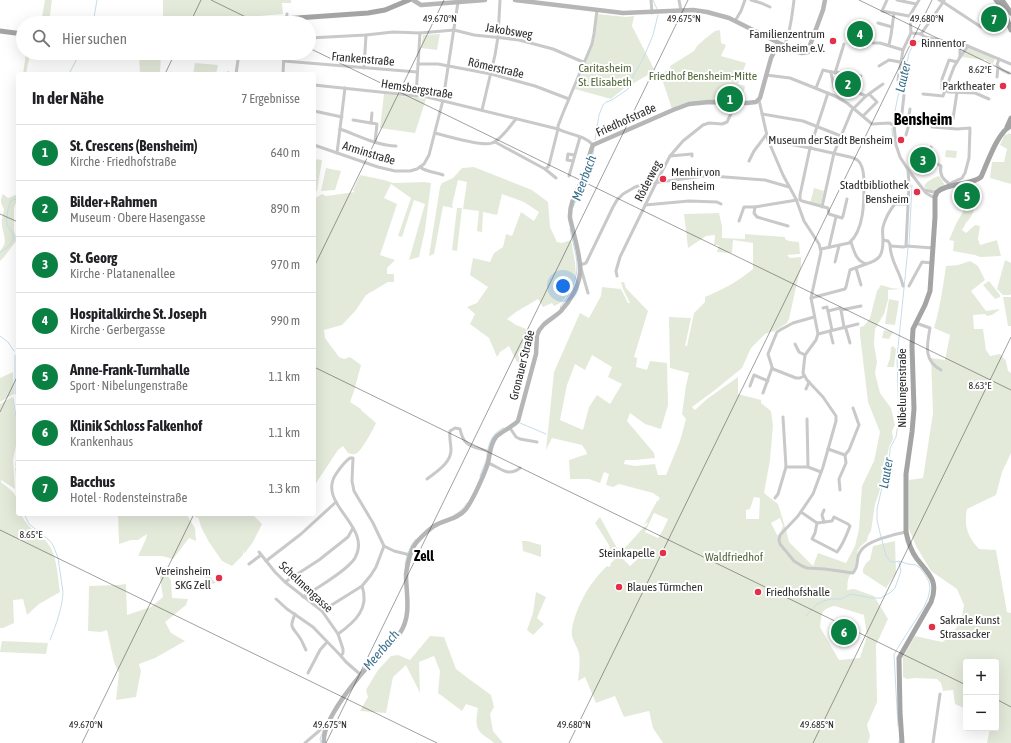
<!DOCTYPE html>
<html lang="de">
<meta charset="utf-8">
<style>
:root{--surface:#fff;--page:#f2f2f2;--text:#202124;--muted:#757577;--line:#e0e0e0;--accent:#0b8043}
body{margin:0;font-family:"Asap Condensed",sans-serif;background:var(--page);color:var(--text)}
.controls{position:absolute;right:12px;bottom:12px;display:grid;overflow:hidden;border-radius:4px;box-shadow:0 4px 16px #0002}
.controls button{width:36px;height:36px;display:grid;place-items:center;padding:0;border:0;border-bottom:1px solid var(--line);background:var(--surface);color:var(--text);font:20px sans-serif}
.you{position:absolute;left:563px;top:286px;width:14px;height:14px;margin:-10px;border:3px solid #fff;border-radius:50%;background:#1a73e8;box-shadow:0 0 0 6px #1a73e833}
.badge{display:grid;place-items:center;width:26px;height:26px;border-radius:50%;background:var(--accent);color:#fff;font-size:13px;font-weight:700}
.pin{position:absolute;translate:-50% -50%;border:2px solid #fff;box-shadow:0 1px 4px #0006}
.list{margin:0;padding:0;list-style:none}
h2{display:flex;justify-content:space-between;align-items:center;height:52px;margin:0;padding:0 16px;font-size:17px}
h2 small{font-size:13px;font-weight:400;color:var(--muted)}
.list li{display:grid;grid-template-columns:26px 1fr auto;gap:12px;align-items:center;box-sizing:border-box;height:56px;padding:0 16px;border-top:1px solid var(--line)}
.list b{display:block;font-size:15px;white-space:nowrap}
.list p{margin:0;font-size:13px;white-space:nowrap;color:var(--muted)}
.list em{font-size:13px;font-style:normal;color:var(--muted)}
.icon{flex:none;width:22px;height:22px;fill:none;stroke:currentColor;stroke-width:2;stroke-linecap:round;stroke-linejoin:round}
.map{position:relative;flex:none;width:1011px;height:743px;overflow:hidden}
.search{position:absolute;background:var(--surface);box-shadow:0 4px 16px #0002;left:16px;top:16px;width:300px;height:44px;display:flex;align-items:center;gap:10px;box-sizing:border-box;padding:0 14px;border-radius:22px;color:var(--muted);font-size:15px}
.panel{position:absolute;background:var(--surface);box-shadow:0 4px 16px #0002;left:16px;top:72px;width:300px;height:444px;border-radius:4px}
.map>svg:first-child{display:block}
.green{fill:#e4eada;fill-rule:evenodd}
.lines{fill:none;stroke-linecap:round;stroke-linejoin:round}
.stream{stroke:#c6deea;stroke-width:1}
.street{stroke:#c9c9c9;stroke-width:3}
.secondary{stroke:#b6b6b6;stroke-width:4.5}
.primary{stroke:#a4a4a4;stroke-width:5}
.ticks{fill:none;stroke:#2c2c2c;stroke-width:1;stroke-opacity:0.45}
.poi-dot{fill:#e32f47;stroke:#fff;stroke-width:1.5}
.labels{text-anchor:middle;dominant-baseline:central;stroke-width:4;stroke-linejoin:round;paint-order:stroke}
.street-label{font-size:12px;fill:#2c2c2c;stroke:#fff}
.poi-label{font-size:12px;fill:#2c2c2c;stroke:#fff;text-anchor:end}
.park-label{font-size:12px;fill:#52673b;stroke:#fff}
.water-label{font-size:13px;font-style:italic;fill:#3c728d;stroke:#fff}
.quarter-label{font-size:14px;font-weight:bold;fill:#000;stroke:#fff}
.district-label{font-size:16px;font-weight:bold;fill:#000;stroke:#fff}
.ticks-label{font-size:10px;text-anchor:middle;fill:#2c2c2c;stroke:#fff;stroke-width:4;stroke-linejoin:round;paint-order:stroke}
</style>
<div class="map">
<svg width="1011" height="743" viewBox="0 0 1011 743">
<rect width="100%" height="100%" fill="#fff"/>
<!-- green -->
<g class="green">
<path d="M45 0H52L49 23H41Z"/>
<path d="M163 0H291V3H282L283 14 177 23H163Z"/>
<path d="M598 14 626 17 634 16 632 26 655 71 623 89 611 99 575 89 594 42Z"/>
<path d="M720 30 721 43 726 45 721 56 746 63 738 84 745 86 742 101H711L672 109 660 73 671 70 670 66 694 51 697 46 706 38 715 31Z"/>
<path d="M440 34 437 50 421 48 423 35Z"/>
<path d="M968 48 995 59 993 64 986 61 985 59 983 60 962 57Z"/>
<path d="M26 53H30L26 74H23Z"/>
<path d="M139 53H161L160 74H140Z"/>
<path d="M195 63 218 65 216 74H193Z"/>
<path d="M384 94 426 99 415 133 380 128Z"/>
<path d="M1008 133 1011 134V184L990 178 992 162H1004L1007 149 1000 145 1005 134 1007 135Z"/>
<path d="M946 150 957 151 956 158 945 157Z"/>
<path d="M314 159 322 160 317 191 314 192Z"/>
<path d="M474 167 532 190 548 202 550 227 557 242 562 243 571 240 575 262 576 278 567 295 562 302 554 306 552 303 543 307 538 299 516 312 507 319 516 325 526 329 522 353 519 363 517 362 509 346 500 352 497 357 489 338 470 324 475 314 467 307 477 303 488 287 470 275 473 258 490 262 494 253 503 247 506 234 512 236 521 212 534 221 539 212 524 202 502 194 497 215 483 212 482 232 477 231 479 211 463 209 467 182 458 180 452 205 453 208 443 206 434 254 429 256 440 187 442 183 453 178 462 168Z"/>
<path d="M326 168 341 171 335 190 321 191Z"/>
<path d="M360 175 384 180 393 183 424 182 431 183 425 230 419 257 409 260 425 204 414 200 402 237 398 236 411 198 391 184 384 198 397 204 380 255 395 260 387 268V274H394V282H388L366 295 356 310 342 325 324 330 325 338 339 357 344 359 350 357 361 365 354 391 350 402 361 409V410L376 423C374 428 362 450 357 453 354 455 351 454 348 453L343 446 338 450 314 486V199L322 194 326 196 355 192 353 190Z"/>
<path d="M939 176 945 185 932 191 924 187C925 182 933 178 939 176Z"/>
<path d="M814 188 824 191 821 205 810 203Z"/>
<path d="M3 194 8 198 18 194V200H17L14 208V230L17 240 4 257 0 261V251C9 242 3 235 2 226 1 220 3 214 4 209 0 202 0 200 3 194Z"/>
<path d="M975 206C973 214 971 218 965 224V225L962 230 966 233 975 225 980 226 978 239 980 245 997 240 1001 256 980 257 975 255 953 251 954 241 949 240 956 224 964 210Z"/>
<path d="M457 208H462L457 251 452 250Z"/>
<path d="M719 213 722 226V238L745 239V234L785 237V239L789 241 799 242 800 254 787 255 790 258 801 257V267L796 287 789 319 787 323 773 332C770 331 768 334 765 334L751 348 742 368 715 390 692 407 695 410 707 399 738 377V394L761 400V403L771 411 773 426 770 460 764 493 778 504 786 530 789 542 813 566 818 553 846 563 855 546 859 529 862 486 874 461 880 432 868 402 860 335V327L864 326 870 318 877 291 881 285 891 288 901 289 888 290V300L884 314 875 329 874 344 877 362 875 373 880 393 891 408 895 425 892 431 893 439 889 447 879 493 875 504 871 531 868 536 867 541C852 552 860 553 856 566 854 571 849 575 848 580 847 583 848 587 847 590L854 589 874 596 888 619 876 645 877 702 867 725 870 736 868 743H663L653 728 649 711 624 717 615 696 596 703 585 677 578 681C579 671 581 659 578 650 576 645 573 641 572 636 570 622 584 593 593 582 597 576 602 571 607 566L609 567 611 565 610 564 613 561 642 529 647 525 648 522 644 525 657 501H658L660 498 653 493 619 484 613 487 606 485 609 474 604 472 600 483 589 479H570L569 460 587 454 586 451 582 445 552 438 546 450 554 372 580 313 589 318 601 296 602 287 621 289 628 303H630L623 289 621 282H624L626 288 648 311 634 357 637 358 636 367 647 370 650 361 667 363 668 405 661 429 645 424 630 413 627 421 654 453 655 458 635 460H625L624 464 635 466 655 464 658 475H666L680 441 686 419 682 414 686 385 689 373 670 368 669 317 691 318 685 346H687L694 313 705 302V297C724 289 737 282 753 269V243L733 240 732 253 717 252 719 245H714L715 235 706 236 688 248 684 214ZM592 355 612 367 608 377 622 384 610 404 597 395 589 407 583 430 560 420 567 385 575 364 585 370ZM754 497 760 498 759 519H746V510L750 509ZM654 513 668 519 663 530 658 538 645 532ZM780 518 783 526 779 536 777 535 771 523ZM632 548 640 557 630 566 622 558ZM835 606 864 615 867 636 860 658 839 660 820 627C822 614 820 609 835 606Z"/>
<path d="M1005 260 1011 263V294L1010 295H1003L997 289Z"/>
<path d="M970 261 978 266 985 280 971 291 986 311 999 309V310L992 315 987 316 985 314 973 315 974 329H983L986 350 990 356 1000 354 1006 361 1008 371 1011 373V453L1002 472 996 495 967 509C964 526 967 536 979 549L996 550 1007 612 1011 613V743H987L990 728H996V662H966V709L955 704 953 690 943 691 941 683 937 679 915 678 907 679 903 677V657L915 636 942 642 947 639 961 622 964 605 957 589 931 571 916 546 909 529V480L923 478 933 413 931 358 945 360 950 335 934 328C940 308 943 287 946 266L958 265Z"/>
<path d="M989 281 1000 295V297L995 299 983 285Z"/>
<path d="M1003 297H1011V326H1008Z"/>
<path d="M889 299 899 301 895 325 885 324Z"/>
<path d="M884 330 893 332 889 339 882 338Z"/>
<path d="M893 346 896 349 894 367H887L890 358 891 347Z"/>
<path d="M16 369H18V408L16 392Z"/>
<path d="M13 372 14 394 0 402V378Z"/>
<path d="M12 397 18 432 17 441 13 460 15 489 1 480V482C16 494 18 494 18 514H21C25 524 34 531 41 537 44 539 47 541 48 544 57 554 58 579 60 592L39 604 27 615 23 599 13 600 14 623 3 628H0V404Z"/>
<path d="M118 514H186L195 528 196 541 189 538 173 559 162 556H138L146 539 147 534 138 540H131L119 544Z"/>
<path d="M195 514H252L262 524 253 542 244 554 243 550V555L232 566 222 561 209 542 202 529 198 517 196 518Z"/>
<path d="M600 517 619 552 612 559 609 545 595 523Z"/>
<path d="M522 541H527L541 545V557L523 551Z"/>
<path d="M895 541 896 573 886 588 863 573V569L866 563 870 560 873 546Z"/>
<path d="M205 570 216 583 207 585 204 571Z"/>
<path d="M159 571H166L171 581 172 598 188 599 186 605 165 622 171 633 185 641 155 658 139 664 141 671 136 697 116 700 119 673 114 662 107 630 101 632 88 631 89 586 118 585 126 584 127 615 151 607 163 597Z"/>
<path d="M536 592 546 597 537 618 544 624 533 635 527 630 533 613Z"/>
<path d="M430 636 444 637 456 669 469 679 491 695 494 707 490 714 493 731 503 743H494C490 739 485 737 481 733 474 726 477 715 478 708L466 704 462 711 438 693 440 671 434 656 419 662 420 693 406 665 393 677 386 713 360 711 368 697 366 690 378 670 391 656 398 655 410 660Z"/>
<path d="M2 641 48 643 46 654 0 652Z"/>
</g>
<g class="lines">
<!-- stream -->
<g class="stream">
<path d="M653 0 657 9"/>
<path d="M93 23 97 0"/>
<path d="M69 74 80 53"/>
<path d="M893 121 898 96 903 82 909 53 912 47 915 44 919 41H923"/>
<path d="M892 128 893 141"/>
<path d="M595 140 599 115 603 105 606 102 612 100 628 89 632 78 643 59 653 35 658 15"/>
<path d="M573 207 587 177 594 150"/>
<path d="M909 245 912 185"/>
<path d="M0 252C5 250 15 242 13 236 13 232 9 229 7 225 6 220 8 203 12 200 13 200 17 199 18 198"/>
<path d="M561 308 560 307C570 295 578 279 577 263 576 252 572 240 570 229"/>
<path d="M0 336 8 342 14 351"/>
<path d="M15 394V355"/>
<path d="M13 398 18 429"/>
<path d="M520 423 546 434"/>
<path d="M488 449C490 439 494 433 503 428H504"/>
<path d="M16 465 18 450"/>
<path d="M16 468 17 486"/>
<path d="M480 476 487 458V453"/>
<path d="M17 489 18 493"/>
<path d="M24 514 29 524 49 540 53 545 58 558 63 592"/>
<path d="M454 515C460 512 464 508 467 503"/>
<path d="M881 537 877 520V509L890 453V448L896 437 899 418 897 358 908 248"/>
<path d="M882 540 886 556 891 562H895L899 561 908 564 916 565 919 567 924 573 926 576 929 582 930 589 928 598 924 607 897 649 894 655 898 726"/>
<path d="M408 553 412 544 416 539"/>
<path d="M405 565 407 556"/>
<path d="M806 616 817 604 824 601 831 599H841L851 594 872 598H881L891 592 895 588 901 571 899 562"/>
<path d="M50 640C56 625 62 609 63 593"/>
<path d="M375 656 380 650 393 639"/>
<path d="M899 741V743"/>
<path d="M321 743 320 739 324 728"/>
</g>
<!-- street -->
<g class="street">
<path d="M651 0 652 13"/>
<path d="M679 0 681 11"/>
<path d="M751 0 761 3 770 7"/>
<path d="M887 0 882 11 909 16"/>
<path d="M897 0 916 4"/>
<path d="M939 0 943 2 981 27"/>
<path d="M735 21 741 11 745 0"/>
<path d="M286 23 287 14"/>
<path d="M878 23 892 27"/>
<path d="M911 33 910 15 919 0"/>
<path d="M921 34 944 1"/>
<path d="M309 38 366 35 393 32 420 33 454 30 474 35 503 38 519 40 553 49 583 62"/>
<path d="M873 43H880L903 50"/>
<path d="M785 44C791 30 792 15 794 0"/>
<path d="M889 45 891 35 894 13"/>
<path d="M190 53H199"/>
<path d="M960 57V44"/>
<path d="M999 59 997 65C1000 70 1004 71 1009 73"/>
<path d="M284 61 417 72"/>
<path d="M957 62 949 60 942 79V89L949 92 975 93 989 99"/>
<path d="M418 64H438L491 74 535 86 569 99"/>
<path d="M879 66 889 60 900 62"/>
<path d="M364 68 366 35"/>
<path d="M228 73 232 74"/>
<path d="M831 73 834 87 837 90"/>
<path d="M835 73 844 44"/>
<path d="M236 74 239 53"/>
<path d="M283 74 284 53"/>
<path d="M844 74 842 84 854 91 866 96"/>
<path d="M766 75 790 78 835 96 847 103 872 124 889 123 894 125"/>
<path d="M997 77 998 67"/>
<path d="M898 80 903 50 911 33 921 34 925 37 965 45 1011 64"/>
<path d="M314 85 427 97 558 129C570 135 584 135 593 145"/>
<path d="M816 88 823 70C832 73 839 73 848 73 852 73 857 75 861 76"/>
<path d="M828 93 810 148 800 195V200L802 201 828 208 829 214 842 218 843 216 847 199"/>
<path d="M923 94 943 96 954 67 960 57 968 46"/>
<path d="M416 96 420 33"/>
<path d="M759 100 768 140 783 175 796 199 804 221 819 244 821 252 811 298 818 334 816 340 805 355 803 373 807 380 823 397 836 416V421L823 467 813 494 798 516 780 535 779 540 780 544 794 561 802 566 807 568 825 569 853 573C855 570 857 568 857 564 858 560 857 556 860 552 865 541 895 534 906 532"/>
<path d="M482 110 495 55 498 37 500 0"/>
<path d="M314 111 342 117"/>
<path d="M762 114 803 121 841 136"/>
<path d="M863 116 877 102 869 94"/>
<path d="M953 119 957 92"/>
<path d="M353 120 377 124 375 142"/>
<path d="M901 122 904 95"/>
<path d="M371 123 372 113"/>
<path d="M894 125 896 145 900 157 909 171 926 193 931 196 935 197"/>
<path d="M894 125 896 122H908"/>
<path d="M932 127 957 129 970 128 969 158 965 173 962 178 953 182 950 184"/>
<path d="M340 129C357 135 378 146 396 146"/>
<path d="M435 133C446 136 483 147 492 143 501 140 510 126 516 119"/>
<path d="M906 135 909 124 908 122 910 109"/>
<path d="M768 140 810 148 850 157C854 158 858 159 860 163 864 169 864 177 864 184 864 202 864 231 849 243L821 249"/>
<path d="M495 142 545 169 556 178"/>
<path d="M314 145 378 167 395 171H410L417 169 424 164 429 155 443 100 458 2"/>
<path d="M931 147 930 163H936L941 166C939 175 943 180 950 184"/>
<path d="M337 153 345 88"/>
<path d="M670 156 692 154V156"/>
<path d="M573 161 567 160 568 154 574 155"/>
<path d="M749 161 754 151 766 135"/>
<path d="M420 167C426 172 435 172 443 175"/>
<path d="M545 169 548 167 549 165 558 129V126L563 113 592 44 594 34 597 10"/>
<path d="M569 176 580 137"/>
<path d="M925 190 933 192H937"/>
<path d="M645 205 689 201 717 202 721 204"/>
<path d="M755 207 754 213 757 217 788 226"/>
<path d="M822 207 834 153 852 110 866 96 883 84"/>
<path d="M739 221 744 207H755L797 200"/>
<path d="M883 240C883 236 882 231 883 227 885 219 890 210 895 204H908"/>
<path d="M851 242C854 251 856 261 866 264 880 260 883 255 883 240L888 241 891 246 904 247 906 246 933 248"/>
<path d="M890 245C890 261 900 271 903 286"/>
<path d="M906 246 909 185 908 170"/>
<path d="M829 247 836 217"/>
<path d="M835 262 839 246"/>
<path d="M856 268 861 285"/>
<path d="M617 276 616 271 620 257 656 183 670 156 683 141 703 125 709 123 722 124 727 122 736 103"/>
<path d="M909 286 922 262 932 263"/>
<path d="M588 293 580 265 586 263 613 207 617 200 623 194 635 187 645 184 704 176H712L765 180 789 187"/>
<path d="M811 298 845 289 846 287 850 270 866 264"/>
<path d="M823 308 827 307 828 311 840 308 841 310 861 306"/>
<path d="M841 310 844 327 846 329 850 343"/>
<path d="M828 311 832 330"/>
<path d="M916 323 930 328C927 345 923 360 941 370"/>
<path d="M830 331 833 343"/>
<path d="M818 334 858 324"/>
<path d="M795 344 799 352 805 355"/>
<path d="M804 376 800 378H796L773 369 772 367 768 354 777 332 780 330 793 323 814 317"/>
<path d="M750 386 754 375 768 381"/>
<path d="M806 389 809 382"/>
<path d="M763 393 772 368"/>
<path d="M807 419 808 467"/>
<path d="M510 428 516 437 520 439 537 442"/>
<path d="M828 449 845 455"/>
<path d="M488 463C500 467 507 478 520 468"/>
<path d="M786 467H808L821 472"/>
<path d="M427 479C436 472 451 463 451 450 451 444 449 438 450 431L455 428 460 429C464 449 474 446 490 452"/>
<path d="M840 490 839 479 846 463 845 455 849 450 859 425 853 408"/>
<path d="M775 498 778 494 786 467 783 417"/>
<path d="M801 512 817 523"/>
<path d="M834 517 848 524 850 526C847 534 843 545 837 552L812 539 815 533 817 523 832 521Z"/>
<path d="M824 522 822 515 824 510"/>
<path d="M259 552 275 572 285 582 322 611 338 634 343 649V653L341 656"/>
<path d="M266 561 301 534 336 502"/>
<path d="M249 564 261 555"/>
<path d="M285 582 319 560 348 537 353 528"/>
<path d="M303 597C317 588 348 570 355 558 373 526 316 504 336 474 340 468 344 462 350 458H353L352 481 354 491 373 523 384 546 394 551 410 555"/>
<path d="M276 599 287 609 313 627 341 656 346 662 361 675"/>
<path d="M322 611 362 586 371 575 376 567 384 546"/>
<path d="M295 614C289 629 292 626 300 638 302 641 304 646 306 650"/>
<path d="M338 634C355 622 370 608 362 586"/>
<path d="M308 673 320 650 327 642"/>
<path d="M305 743 319 731 326 722H329"/>
<path d="M933 743 940 694"/>
</g>
<!-- secondary -->
<g class="secondary">
<path d="M413 0 421 5 485 0"/>
<path d="M515 0 623 13 693 10 707 12 729 18 795 51 802 53 808 52 809 48 823 10 825 0"/>
<path d="M324 743C321 720 361 673 377 657 384 649 395 642 400 633 412 615 406 594 406 574 407 567 409 557 412 550 414 543 427 531 434 526 445 519 457 520 466 509 473 500 484 475 488 463 490 454 490 444 496 437 502 431 511 428 518 421L536 354 537 335C541 323 553 319 561 311 570 301 579 286 580 273 582 260 573 232 570 218 569 201 579 189 585 173 588 164 589 154 593 145L673 110 689 104 709 102 747 103 756 102 760 98 771 58 778 44"/>
</g>
<!-- primary -->
<g class="primary">
<path d="M996 0C1004 8 1007 20 1011 30"/>
<path d="M1002 0 1011 13"/>
<path d="M224 23 368 13 385 10 409 0"/>
<path d="M0 31 23 34"/>
<path d="M1007 127 1011 118"/>
<path d="M902 743 900 712 899 658 931 602C939 581 929 574 917 559 911 551 908 542 906 532V474L912 432 914 409 912 346 913 329 925 305 930 291 935 217V197L937 192C949 182 970 186 981 177 987 164 998 131 1011 126"/>
</g>
</g>
<!-- ticks -->
<path class="ticks" d="M211 0 258 23M859 0 1011 74M190 23 201 0M309 48 1011 390M165 74 175 53M0 214 18 222M314 267 444 0M314 367 966 685M0 412 18 375M0 530 437 743M996 699 1011 707M82 743 194 514M326 743 688 0M569 743 932 0M813 743 1011 337"/>
<!-- markers -->
<g class="poi-dot">
<circle cx="833" cy="41" r="4"/>
<circle cx="913" cy="43" r="4"/>
<circle cx="1003" cy="86" r="4"/>
<circle cx="901" cy="140" r="4"/>
<circle cx="663" cy="179" r="4"/>
<circle cx="917" cy="192" r="4"/>
<circle cx="663" cy="553" r="4"/>
<circle cx="219" cy="578" r="4"/>
<circle cx="619" cy="587" r="4"/>
<circle cx="758" cy="592" r="4"/>
<circle cx="932" cy="627" r="4"/>
</g>
<g class="labels">
<!-- street labels -->
<g class="street-label">
<text transform="translate(509 31) rotate(9)">Jakobsweg</text>
<text transform="translate(363 59) rotate(5)">Frankenstraße</text>
<text transform="translate(496 68) rotate(13)">Römerstraße</text>
<text transform="translate(417 89) rotate(9)">Hemsbergstraße</text>
<text transform="translate(626 120) rotate(-24)">Friedhofstraße</text>
<text transform="translate(369 153) rotate(17)">Arminstraße</text>
<text transform="translate(648 181) rotate(-63)">Röderweg</text>
<text transform="translate(522 365) rotate(-76)">Gronauer Straße</text>
<text transform="translate(902 388) rotate(-90)">Nibelungenstraße</text>
<text transform="translate(306 587) rotate(43)">Schelmengasse</text>
</g>
<!-- poi labels -->
<g class="poi-label">
<text x="825" y="34">Familienzentrum<tspan x="825" dy="14">Bensheim e.V.</tspan></text>
<text x="921" y="43" text-anchor="start">Rinnentor</text>
<text x="995" y="86">Parktheater</text>
<text x="893" y="140">Museum der Stadt Bensheim</text>
<text x="671" y="172" text-anchor="start">Menhir von<tspan x="671" dy="14">Bensheim</tspan></text>
<text x="909" y="185">Stadtbibliothek<tspan x="909" dy="14">Bensheim</tspan></text>
<text x="655" y="553">Steinkapelle</text>
<text x="211" y="571">Vereinsheim<tspan x="211" dy="14">SKG Zell</tspan></text>
<text x="627" y="587" text-anchor="start">Blaues Türmchen</text>
<text x="766" y="592" text-anchor="start">Friedhofshalle</text>
<text x="940" y="620" text-anchor="start">Sakrale Kunst<tspan x="940" dy="14">Strassacker</tspan></text>
</g>
<!-- park labels -->
<g class="park-label">
<text x="605" y="68">Caritasheim<tspan x="605" dy="14">St. Elisabeth</tspan></text>
<text x="703" y="76">Friedhof Bensheim-Mitte</text>
<text x="734" y="557">Waldfriedhof</text>
</g>
<!-- water labels -->
<g class="water-label">
<text transform="translate(903 77) rotate(-77)">Lauter</text>
<text transform="translate(584 178) rotate(-70)">Meerbach</text>
<text transform="translate(886 473) rotate(-80)">Lauter</text>
<text transform="translate(381 650) rotate(-50)">Meerbach</text>
</g>
<!-- quarter labels -->
<g class="quarter-label">
<text x="424" y="556">Zell</text>
</g>
<!-- district labels -->
<g class="district-label">
<text x="923" y="119">Bensheim</text>
</g>
</g>
<g class="ticks-label">
<text x="440" y="22">49.670°N</text>
<text x="684" y="22">49.675°N</text>
<text x="927" y="22">49.680°N</text>
<text x="980" y="73">8.62°E</text>
<text x="980" y="389">8.63°E</text>
<text x="31" y="538">8.65°E</text>
<text x="86" y="728">49.670°N</text>
<text x="330" y="728">49.675°N</text>
<text x="574" y="728">49.680°N</text>
<text x="817" y="728">49.685°N</text>
</g>
</svg>
<div class="controls">
<button>+</button>
<button>−</button>
</div>
<div class="you"></div>
<div class="pin badge" style="left:730px;top:99px">1</div>
<div class="pin badge" style="left:848px;top:84px">2</div>
<div class="pin badge" style="left:923px;top:160px">3</div>
<div class="pin badge" style="left:860px;top:34px">4</div>
<div class="pin badge" style="left:967px;top:196px">5</div>
<div class="pin badge" style="left:844px;top:632px">6</div>
<div class="pin badge" style="left:994px;top:19px">7</div>
<div class="search"><svg class="icon" aria-label="search" viewBox="0 0 24 24"><circle cx="10" cy="10" r="6"/><path d="M15 15l6 6"/></svg>Hier suchen</div>
<section class="panel">
<h2>In der Nähe<small>7 Ergebnisse</small></h2>
<ul class="list">
<li><span class="badge">1</span><div><b>St. Crescens (Bensheim)</b><p>Kirche · Friedhofstraße</p></div><em>640 m</em></li>
<li><span class="badge">2</span><div><b>Bilder+Rahmen</b><p>Museum · Obere Hasengasse</p></div><em>890 m</em></li>
<li><span class="badge">3</span><div><b>St. Georg</b><p>Kirche · Platanenallee</p></div><em>970 m</em></li>
<li><span class="badge">4</span><div><b>Hospitalkirche St. Joseph</b><p>Kirche · Gerbergasse</p></div><em>990 m</em></li>
<li><span class="badge">5</span><div><b>Anne-Frank-Turnhalle</b><p>Sport · Nibelungenstraße</p></div><em>1.1 km</em></li>
<li><span class="badge">6</span><div><b>Klinik Schloss Falkenhof</b><p>Krankenhaus</p></div><em>1.1 km</em></li>
<li><span class="badge">7</span><div><b>Bacchus</b><p>Hotel · Rodensteinstraße</p></div><em>1.3 km</em></li>
</ul>
</section>
</div>
